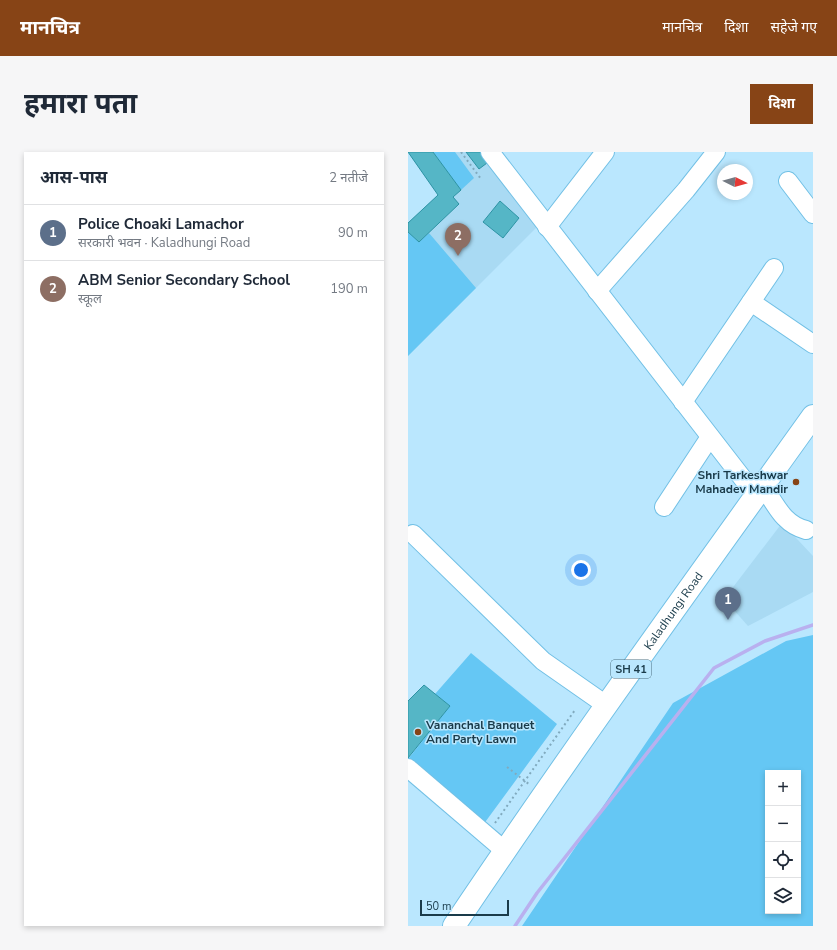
<!DOCTYPE html>
<html lang="hi">
<meta charset="utf-8">
<style>
:root{--surface:#fff;--page:#f6f6f7;--text:#1f2937;--muted:#747a83;--line:#e0e1e3;--accent:#874416}
body{margin:0;font-family:"Nunito Sans","Noto Sans Devanagari",sans-serif;background:var(--page);color:var(--text)}
.controls{position:absolute;right:12px;bottom:12px;display:grid;overflow:hidden;border-radius:0px;box-shadow:0 2px 6px #0003}
.controls button{width:36px;height:36px;display:grid;place-items:center;padding:0;border:0;border-bottom:1px solid var(--line);background:var(--surface);color:var(--text);font:20px sans-serif}
.compass{position:absolute;left:309px;top:12px;width:36px;height:36px;border-radius:50%;background:var(--surface);box-shadow:0 2px 6px #0003;rotate:95deg}
.scale{position:absolute;left:12px;bottom:10px;width:89px;box-sizing:border-box;padding-left:4px;border:2px solid #1a3b4a;border-top:0;font-size:11px;line-height:14px;white-space:nowrap;color:#1a3b4a;-webkit-text-stroke:3px #bae7fe;paint-order:stroke}
.you{position:absolute;left:173px;top:418px;width:14px;height:14px;margin:-10px;border:3px solid #fff;border-radius:50%;background:#1a73e8;box-shadow:0 0 0 6px #1a73e833}
.badge{display:grid;place-items:center;width:26px;height:26px;border-radius:50%;background:var(--accent);color:#fff;font-size:13px;font-weight:700}
.pin{position:absolute;translate:-50% -33px;filter:drop-shadow(0 1px 2px #0008)}
.pin::after{content:'';position:absolute;top:21px;width:14px;height:12px;background:inherit;clip-path:polygon(0 0,100% 0,50% 100%)}
.list{margin:0;padding:0;list-style:none}
h2{display:flex;justify-content:space-between;align-items:center;height:52px;margin:0;padding:0 16px;font-size:17px}
h2 small{font-size:13px;font-weight:400;color:var(--muted)}
.list li{display:grid;grid-template-columns:26px 1fr auto;gap:12px;align-items:center;box-sizing:border-box;height:56px;padding:0 16px;border-top:1px solid var(--line)}
.list b{display:block;font-size:15px;white-space:nowrap}
.list p{margin:0;font-size:13px;white-space:nowrap;color:var(--muted)}
.list em{font-size:13px;font-style:normal;color:var(--muted)}
.icon{flex:none;width:22px;height:22px;fill:none;stroke:currentColor;stroke-width:2;stroke-linecap:round;stroke-linejoin:round}
.map{position:relative;flex:none;width:405px;height:774px;overflow:hidden;border-radius:0px}
header{display:flex;align-items:center;gap:24px;box-sizing:border-box;height:56px;padding:0 20px;background:var(--accent);color:#fff}
header strong{font-size:19px}
nav{display:flex;gap:22px;margin-inline-start:auto;font-size:14px}
.intro{display:flex;align-items:center;justify-content:space-between;box-sizing:border-box;height:96px;padding:0 24px}
h1{margin:0;font-size:28px}
.button{padding:10px 18px;border-radius:0px;background:var(--accent);color:#fff;font-size:14px;font-weight:700}
main{display:flex;gap:24px;padding:0 24px}
aside{flex:1;background:var(--surface);border-radius:0px;box-shadow:0 2px 6px #0003}
.map>svg:first-child{display:block}
.built{fill:#a9daf3}
.green{fill:#65c7f4;fill-rule:evenodd}
.lines{fill:none;stroke-linecap:round;stroke-linejoin:round}
.stream{stroke:#b9b0ef;stroke-width:3.5}
.building{fill:#55b6c6;stroke:#2d93a4}
.minor-casing{stroke:#72c0e5;stroke-width:20}
.major-casing{stroke:#72c0e5;stroke-width:24}
.path{stroke:#81aabe;stroke-width:2;stroke-dasharray:2 3;stroke-linecap:butt}
.minor{stroke:#fff;stroke-width:18}
.major{stroke:#fff;stroke-width:22}
.poi-dot{fill:#874416;stroke:#bae7fe;stroke-width:1.5}
.labels{text-anchor:middle;dominant-baseline:central;stroke-width:3;stroke-linejoin:round;paint-order:stroke}
.shield{fill:#bae7fe;stroke:#4a6f80;stroke-width:1}
.shield-label{font-size:11px;font-weight:bold;fill:#1a3b4a}
.poi-label{font-size:12px;font-weight:bold;fill:#1a3b4a;stroke:#bae7fe;text-anchor:end}
.street-label{font-size:12px;fill:#1a3b4a;stroke:#bae7fe}
</style>
<header>
<strong>मानचित्र</strong>
<nav><a>मानचित्र</a><a>दिशा</a><a>सहेजे गए</a></nav>
</header>
<div class="intro"><h1>हमारा पता</h1><a class="button">दिशा</a></div>
<main>
<aside>
<h2>आस-पास<small>2 नतीजे</small></h2>
<ul class="list">
<li><span class="badge" style="background:#5c6f8a">1</span><div><b>Police Choaki Lamachor</b><p>सरकारी भवन · Kaladhungi Road</p></div><em>90 m</em></li>
<li><span class="badge" style="background:#8d6e63">2</span><div><b>ABM Senior Secondary School</b><p>स्कूल</p></div><em>190 m</em></li>
</ul>
</aside>
<div class="map">
<svg width="405" height="774" viewBox="0 0 405 774">
<rect width="100%" height="100%" fill="#bae7fe"/>
<!-- built -->
<g class="built">
<path d="M0 0H77L131 73 0 204V71L30 43Z"/>
<path d="M374 371 405 404V440L340 474 316 447Z"/>
</g>
<!-- green -->
<g class="green">
<path d="M25 0H47L66 26 53 38Z"/>
<path d="M0 80 11 90 21 81 68 136 0 204Z"/>
<path d="M405 483V774H114L265 551 378 489ZM360 621H390V759H360Z"/>
<path d="M63 501 149 572 75 673 0 607 42 554 27 542Z"/>
</g>
<g class="lines">
<!-- stream -->
<path class="stream" d="M107 774 129 741 306 516 357 489 405 473"/>
</g>
<!-- building -->
<g class="building">
<path d="M0 0H25L53 38 45 45 51 52 11 90 0 80V71L30 43Z"/>
<path d="M58 0H77L83 8 71 17Z"/>
<path d="M92 49 111 66 95 86 75 70Z"/>
<path d="M16 533 42 554 0 606V549Z"/>
</g>
<g class="lines">
<!-- minor casing -->
<g class="minor-casing">
<g id="minor">
<path d="M82 0 349 345"/>
<path d="M380 29 405 62"/>
<path d="M139 75 197 0"/>
<path d="M189 139 278 38 308 0"/>
<path d="M343 150 405 192"/>
<path d="M275 250 366 116"/>
<path d="M355 334C368 353 375 372 398 378"/>
<path d="M256 355 302 285"/>
<path d="M5 382 135 509 198 553"/>
<path d="M0 616 97 699"/>
</g>
</g>
<!-- major casing -->
<g class="major-casing">
<g id="major">
<path id="s1" d="M46 774C162 601 284 433 405 264"/>
</g>
</g>
<!-- path -->
<g class="path">
<path d="M53 0 73 27"/>
<path d="M99 615 122 633"/>
<path d="M87 671 167 558"/>
</g>
<!-- minor -->
<use href="#minor" class="minor"/>
<!-- major -->
<use href="#major" class="major"/>
</g>
<!-- markers -->
<g class="poi-dot">
<circle cx="388" cy="330" r="4"/>
<circle cx="10" cy="580" r="4"/>
</g>
<g class="labels">
<!-- shield labels -->
<rect class="shield" x="203" y="508" width="40" height="18" rx="3"/>
<g class="shield-label">
<text x="223" y="517">SH 41</text>
</g>
<!-- poi labels -->
<g class="poi-label">
<text x="380" y="323">Shri Tarkeshwar<tspan x="380" dy="14">Mahadev Mandir</tspan></text>
<text x="18" y="573" text-anchor="start">Vananchal Banquet<tspan x="18" dy="14">And Party Lawn</tspan></text>
</g>
<!-- street labels -->
<g class="street-label">
<text stroke="none"><textPath href="#s1" startOffset="384">Kaladhungi Road</textPath></text>
</g>
</g>
</svg>
<div class="controls">
<button>+</button>
<button>−</button>
<button><svg class="icon" aria-label="locate" viewBox="0 0 24 24"><circle cx="12" cy="12" r="6"/><path d="M12 2v4M12 18v4M2 12h4M18 12h4"/></svg></button>
<button><svg class="icon" aria-label="layers" viewBox="0 0 24 24"><path d="M12 4l9 5-9 5-9-5zM3 14l9 5 9-5"/></svg></button>
</div>
<svg class="compass" viewBox="-18 -18 36 36"><path d="M0-13l5 13h-10z" fill="#e53935"/><path d="M0 13l5-13h-10z" fill="#747a83"/></svg>
<div class="scale">50 m</div>
<div class="you"></div>
<div class="pin badge" style="left:320px;top:468px;background:#5c6f8a">1</div>
<div class="pin badge" style="left:50px;top:104px;background:#8d6e63">2</div>
</div>
</main>
